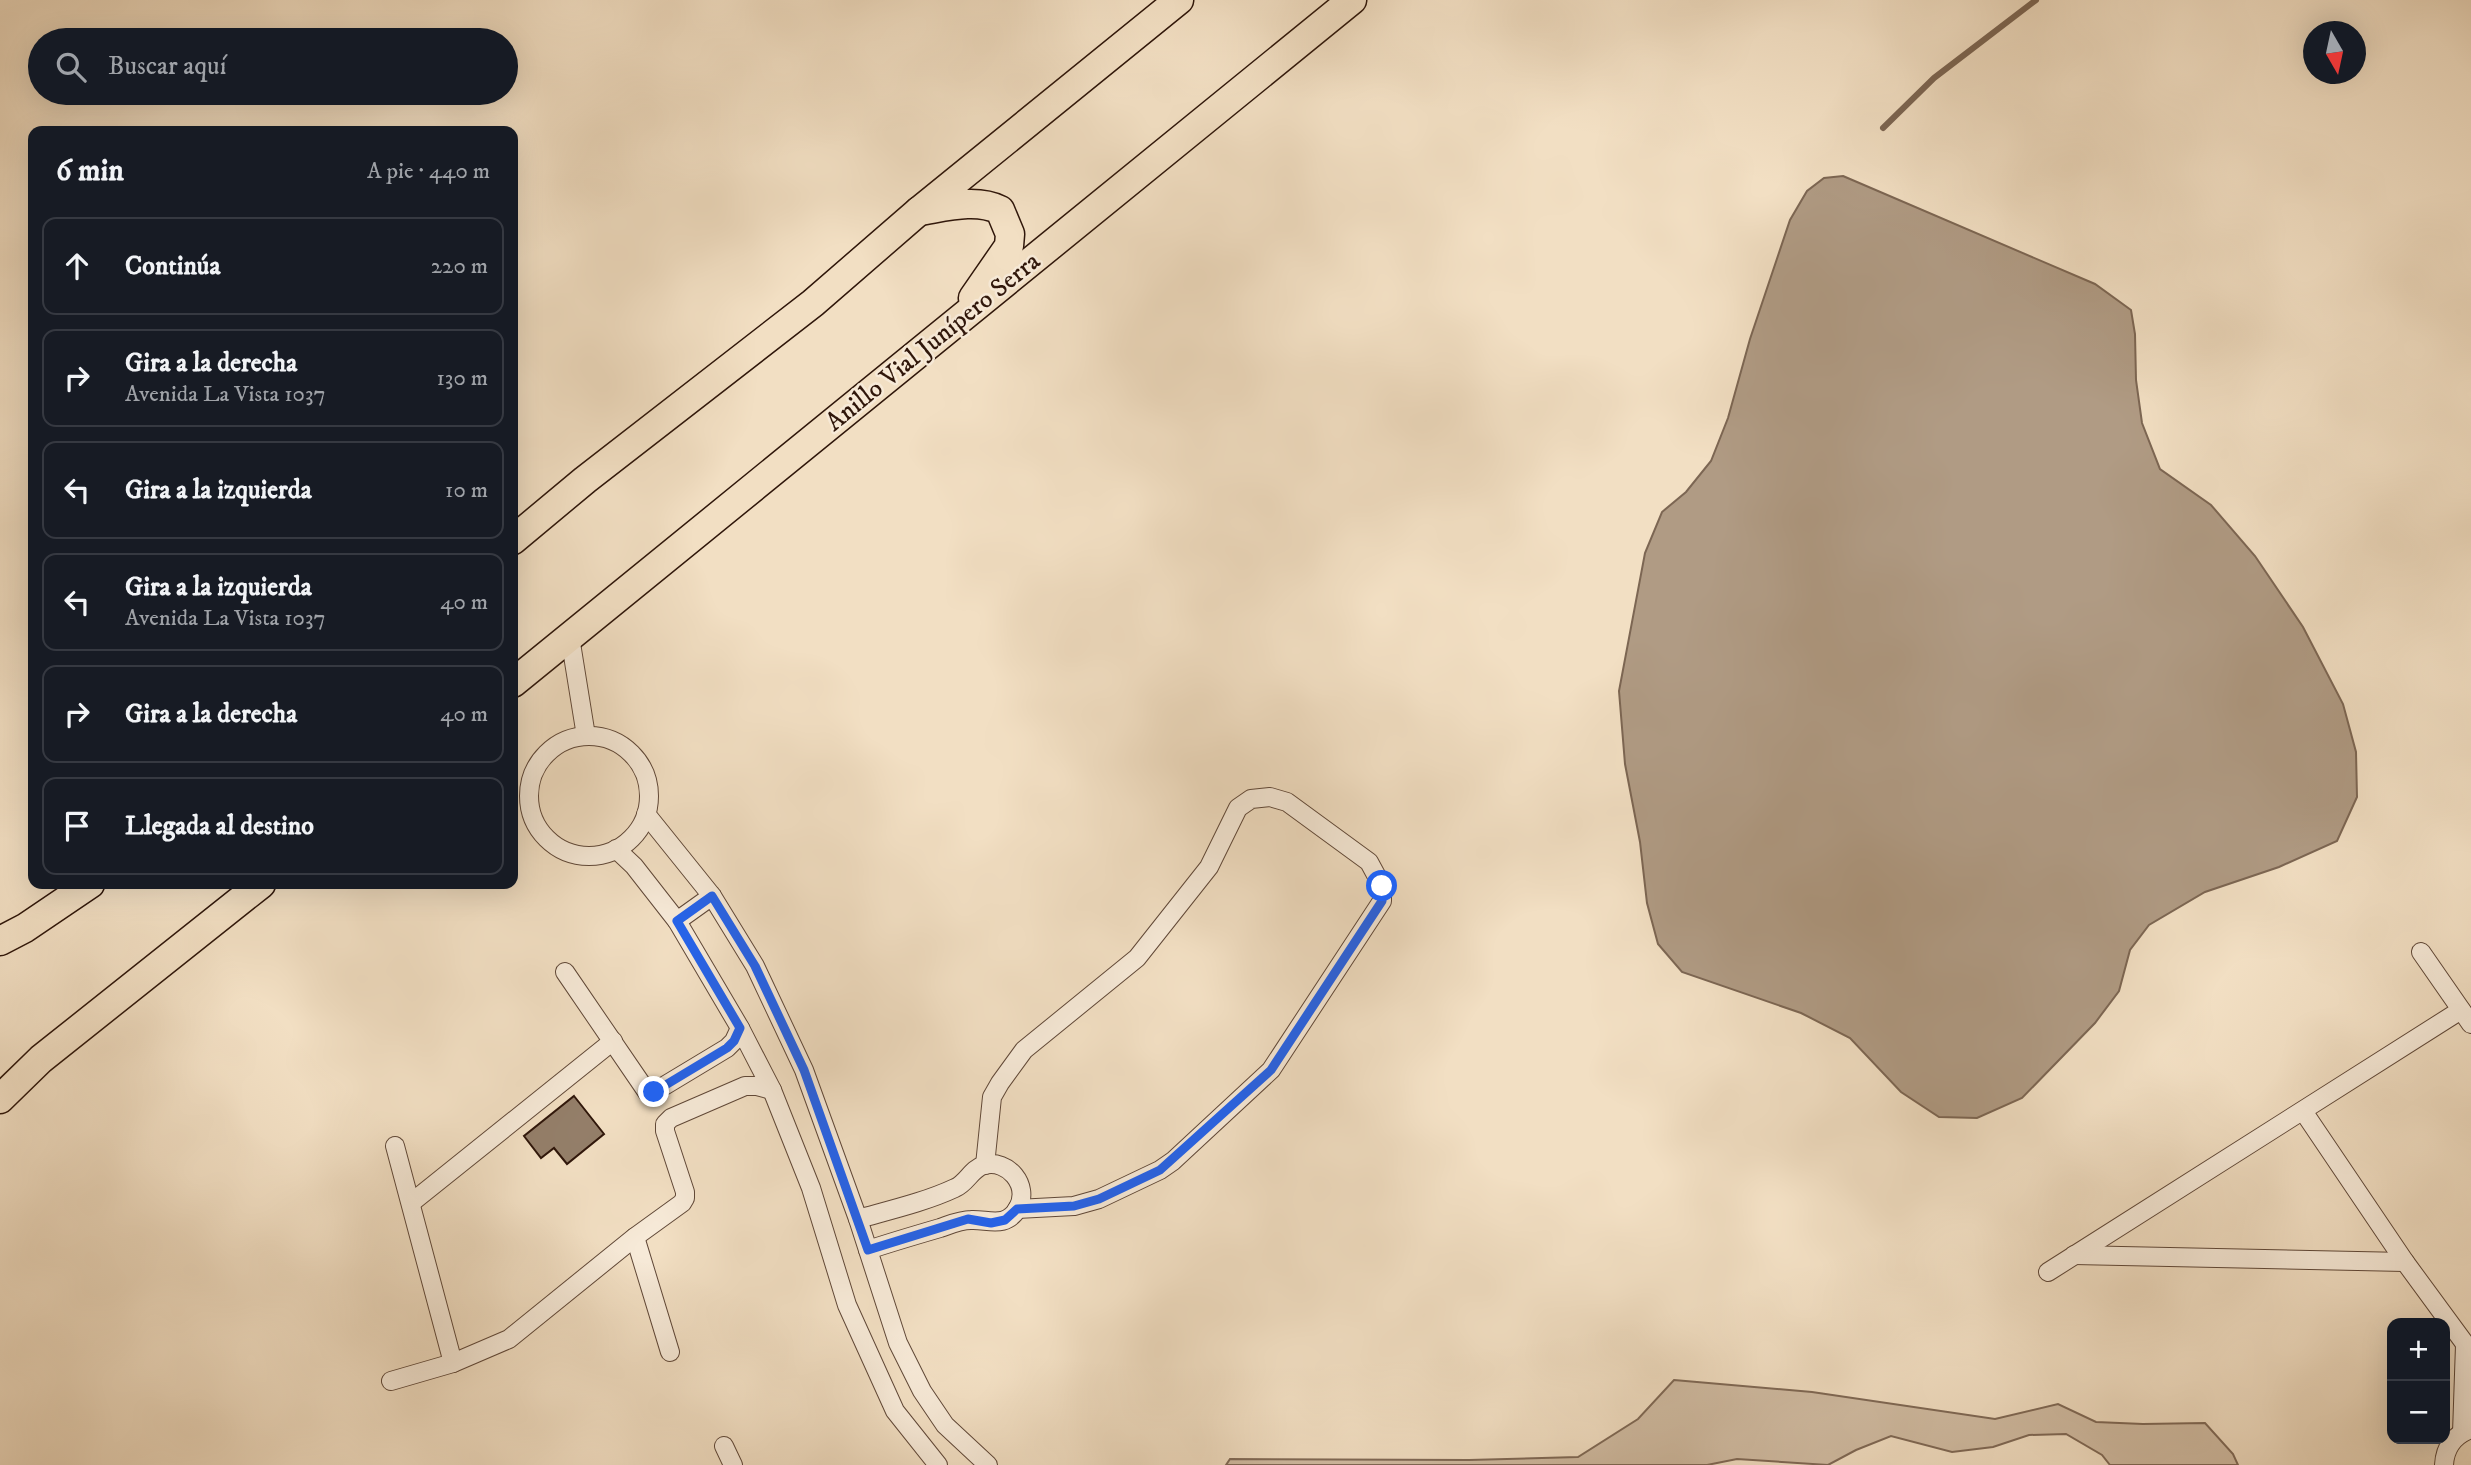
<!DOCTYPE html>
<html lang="es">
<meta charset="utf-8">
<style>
:root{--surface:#171b24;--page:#242831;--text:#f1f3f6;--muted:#9ea1a6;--line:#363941}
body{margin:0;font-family:"IM FELL DW Pica",serif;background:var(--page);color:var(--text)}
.controls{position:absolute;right:21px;bottom:21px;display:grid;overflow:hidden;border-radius:14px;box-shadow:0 7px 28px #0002}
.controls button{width:63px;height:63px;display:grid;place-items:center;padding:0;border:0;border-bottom:2px solid var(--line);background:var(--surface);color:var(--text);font:35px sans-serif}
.compass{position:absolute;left:2303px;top:21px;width:63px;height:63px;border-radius:50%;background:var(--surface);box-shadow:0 7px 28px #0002;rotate:171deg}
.stop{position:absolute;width:21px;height:21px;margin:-16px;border:5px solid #2563eb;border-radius:50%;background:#fff}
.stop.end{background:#2563eb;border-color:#fff;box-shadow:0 2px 7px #0008}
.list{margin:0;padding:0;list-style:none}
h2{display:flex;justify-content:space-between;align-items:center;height:91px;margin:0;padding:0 28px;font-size:30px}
h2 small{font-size:23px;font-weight:400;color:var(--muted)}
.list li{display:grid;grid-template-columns:46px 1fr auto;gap:21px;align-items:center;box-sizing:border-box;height:98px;margin:0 14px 14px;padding:0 14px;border:2px solid var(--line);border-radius:14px}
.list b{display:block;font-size:26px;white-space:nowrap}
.list p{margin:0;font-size:23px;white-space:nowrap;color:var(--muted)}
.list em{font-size:23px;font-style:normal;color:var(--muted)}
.icon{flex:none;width:38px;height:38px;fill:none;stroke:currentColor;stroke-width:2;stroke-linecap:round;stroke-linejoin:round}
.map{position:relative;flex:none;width:2471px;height:1465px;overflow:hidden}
.search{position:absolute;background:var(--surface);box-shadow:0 7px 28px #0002;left:28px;top:28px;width:490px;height:77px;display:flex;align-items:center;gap:18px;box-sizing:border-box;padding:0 24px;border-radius:38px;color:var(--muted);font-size:26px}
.panel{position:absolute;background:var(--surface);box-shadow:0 7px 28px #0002;left:28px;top:126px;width:490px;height:763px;border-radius:14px}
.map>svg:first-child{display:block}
.green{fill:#d1bda4;stroke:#806a57;stroke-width:2}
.water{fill:#b09b84;stroke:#7c6653;stroke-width:2}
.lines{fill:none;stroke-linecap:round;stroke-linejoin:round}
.stream{stroke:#7c6653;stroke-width:6}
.building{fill:#947f6a;stroke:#2f160a;stroke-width:2}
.minor-casing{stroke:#604838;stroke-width:20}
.trunk-casing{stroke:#2f160a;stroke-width:31}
.minor{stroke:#f7ead8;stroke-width:18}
.trunk{stroke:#f2dfc3;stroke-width:28}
.route{stroke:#2563eb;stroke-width:9}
.labels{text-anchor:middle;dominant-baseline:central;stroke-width:5;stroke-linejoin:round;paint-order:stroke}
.street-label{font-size:26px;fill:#2f160a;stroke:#f7ead8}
</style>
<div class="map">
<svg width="2471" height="1465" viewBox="0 0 2471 1465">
<rect width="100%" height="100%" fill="#f2dfc3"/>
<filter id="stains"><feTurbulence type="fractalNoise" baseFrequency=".00286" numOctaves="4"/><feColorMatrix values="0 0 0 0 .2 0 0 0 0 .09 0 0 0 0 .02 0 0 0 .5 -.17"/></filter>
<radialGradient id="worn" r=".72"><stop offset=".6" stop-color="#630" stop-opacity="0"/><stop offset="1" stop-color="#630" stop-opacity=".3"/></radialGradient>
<!-- green -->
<path class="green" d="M1674 1380 1812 1392 1995 1419 2058 1404 2096 1422 2143 1424 2205 1423 2233 1454 2238 1465H2110L2102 1455 2066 1434 2029 1435 1993 1447 1952 1452 1891 1436 1856 1450 1828 1465 1737 1459 1707 1465H1226L1230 1459 1469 1460 1578 1457 1638 1419Z"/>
<!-- water -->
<path class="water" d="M1843 176 2095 284 2131 310 2135 334 2136 380 2142 423 2160 469 2211 505 2255 556 2303 627 2343 704 2356 752 2357 797 2337 841 2279 867 2205 892 2149 925 2130 950 2119 991 2095 1023 2022 1098 1977 1118 1939 1117 1901 1092 1850 1038 1801 1013 1682 972 1658 944 1647 903 1640 842 1625 764 1619 691 1645 553 1662 512 1686 492 1711 461 1728 418 1750 339 1790 220 1807 191 1824 178Z"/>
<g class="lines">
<!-- stream -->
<path class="stream" d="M1883 128 1934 78 2036 0"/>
</g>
<!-- building -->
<path class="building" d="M574 1096 604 1134 567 1164 554 1148 541 1158 524 1136Z"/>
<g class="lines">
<!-- minor casing -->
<g class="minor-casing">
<g id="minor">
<path d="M570 637 586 736"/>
<circle cx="589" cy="796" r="60"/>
<path d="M646 814 712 896 755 966 804 1070 858 1219 898 1343 922 1391 945 1425 988 1465"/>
<path d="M616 849 634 866 677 921 740 1028 772 1090 811 1188 847 1305 895 1411 938 1465"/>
<path d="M677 921 712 896"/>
<path d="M2421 952 2471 1024"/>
<path d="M565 972 647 1092H654L727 1048 734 1041 740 1028"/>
<path d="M2303 1111 2405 1262 2471 1352"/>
<path d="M395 1146 453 1363"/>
<path d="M985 1165 992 1097 1000 1083 1024 1050 1137 958 1209 867 1238 808 1251 799 1270 797 1287 802 1369 862 1382 886V901L1271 1070 1173 1161 1160 1170 1099 1199 1074 1206 1017 1209"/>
<path d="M411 1203 613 1041"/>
<path d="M858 1219C890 1210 925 1202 955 1188 967 1183 971 1169 984 1165 1008 1159 1030 1185 1018 1208 1006 1229 988 1219 971 1220 960 1220 949 1225 940 1228 916 1235 892 1242 868 1250"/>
<path d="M635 1237 670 1352"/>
<path d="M2074 1255 2405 1262"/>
<path d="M2048 1272 2461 1010"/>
<path d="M391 1381 453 1363 509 1339 635 1237 682 1203 685 1198V1192L665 1131V1124L671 1118 745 1086H757L772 1090"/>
<path d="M2462 1433 2465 1345"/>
<path d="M724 1446 733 1465"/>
<path d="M2444 1465C2445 1447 2454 1435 2471 1429"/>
</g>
</g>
<!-- trunk casing -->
<g class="trunk-casing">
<g id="trunk">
<path d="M919 211C945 207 976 198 1000 210L1010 234 1009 246 973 298"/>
<path d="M513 540 585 480 813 303 919 211 1179 0"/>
<path d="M513 683 1352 0"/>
<path d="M0 941 25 928 90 884"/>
<path d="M0 1099 41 1059 261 884"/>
</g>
</g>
<!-- minor -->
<use href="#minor" class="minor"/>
<!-- trunk -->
<use href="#trunk" class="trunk"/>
</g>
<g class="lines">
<!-- route -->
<path class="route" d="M654 1092 727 1048 734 1041 740 1028 677 921 712 896 755 966 804 1070 868 1250 968 1219 991 1223 1005 1220 1017 1209 1074 1206 1099 1199 1160 1170 1271 1070 1382 901V886"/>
</g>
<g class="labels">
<!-- street labels -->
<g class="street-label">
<text transform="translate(933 342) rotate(-39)">Anillo Vial Junípero Serra</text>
</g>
</g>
<rect width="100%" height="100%" filter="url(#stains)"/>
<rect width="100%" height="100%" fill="url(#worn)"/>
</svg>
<div class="controls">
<button>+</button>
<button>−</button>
</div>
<svg class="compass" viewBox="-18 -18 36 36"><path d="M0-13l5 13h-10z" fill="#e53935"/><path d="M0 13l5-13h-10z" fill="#9ea1a6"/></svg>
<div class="stop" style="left:1382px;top:886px"></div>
<div class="stop end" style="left:654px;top:1092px"></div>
<div class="search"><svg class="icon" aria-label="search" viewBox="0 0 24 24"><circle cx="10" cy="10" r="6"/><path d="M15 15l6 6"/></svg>Buscar aquí</div>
<section class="panel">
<h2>6 min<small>A pie · 440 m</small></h2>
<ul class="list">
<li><svg class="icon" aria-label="ahead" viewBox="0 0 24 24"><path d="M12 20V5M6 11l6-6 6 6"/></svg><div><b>Continúa</b></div><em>220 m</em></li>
<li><svg class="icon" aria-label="right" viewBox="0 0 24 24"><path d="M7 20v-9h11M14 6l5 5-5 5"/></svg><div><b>Gira a la derecha</b><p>Avenida La Vista 1037</p></div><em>130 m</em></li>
<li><svg class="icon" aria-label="left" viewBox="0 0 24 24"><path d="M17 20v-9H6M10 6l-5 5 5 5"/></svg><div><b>Gira a la izquierda</b></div><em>10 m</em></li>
<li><svg class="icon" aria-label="left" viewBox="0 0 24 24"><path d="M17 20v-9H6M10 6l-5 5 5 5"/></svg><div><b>Gira a la izquierda</b><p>Avenida La Vista 1037</p></div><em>40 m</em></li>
<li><svg class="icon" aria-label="right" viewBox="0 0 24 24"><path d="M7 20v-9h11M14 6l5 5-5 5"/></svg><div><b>Gira a la derecha</b></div><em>40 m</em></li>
<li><svg class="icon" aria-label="arrive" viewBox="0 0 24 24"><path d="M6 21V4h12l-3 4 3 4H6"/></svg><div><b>Llegada al destino</b></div></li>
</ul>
</section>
</div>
